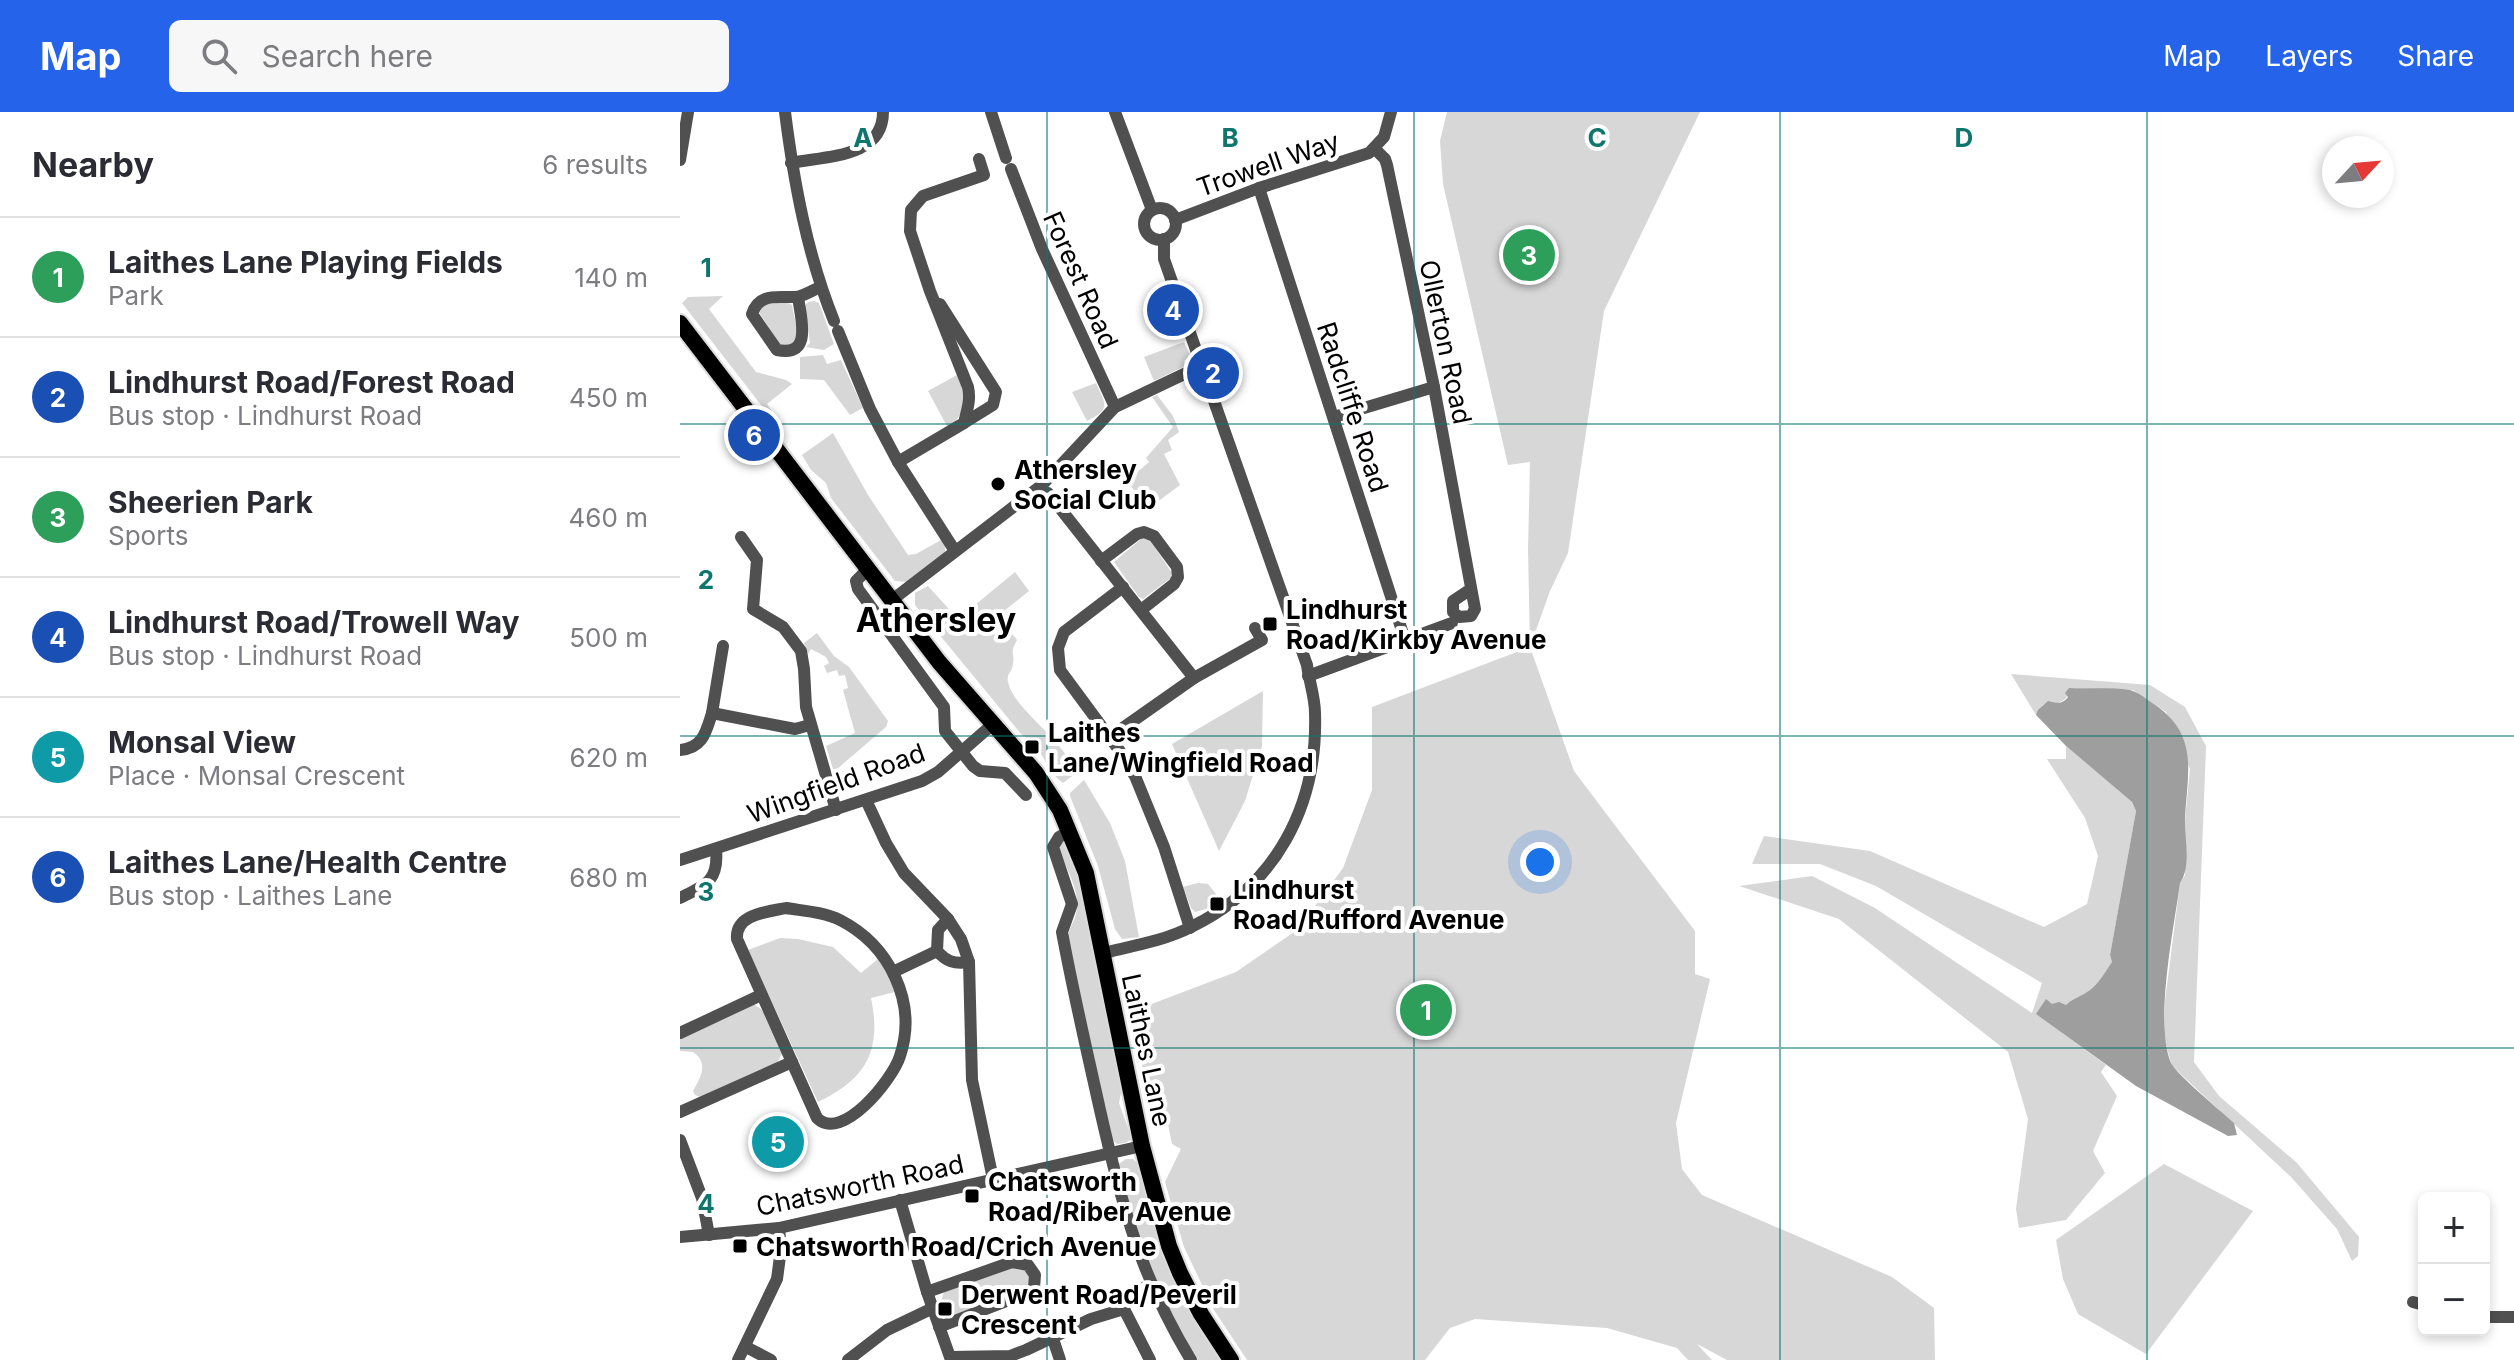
<!DOCTYPE html>
<meta charset="utf-8">
<style>
:root{--surface:#fff;--page:#f7f7f7;--text:#2b2b33;--muted:#7c7c81;--line:#e1e1e2;--accent:#2563eb}
body{margin:0;font-family:Inter,sans-serif;background:var(--page);color:var(--text)}
.controls{position:absolute;right:24px;bottom:24px;display:grid;overflow:hidden;border-radius:12px;box-shadow:0 4px 12px #0003}
.controls button{width:72px;height:72px;display:grid;place-items:center;padding:0;border:0;border-bottom:2px solid var(--line);background:var(--surface);color:var(--text);font:40px sans-serif}
.compass{position:absolute;left:1642px;top:24px;width:72px;height:72px;border-radius:50%;background:var(--surface);box-shadow:0 4px 12px #0003;rotate:64deg}
.you{position:absolute;left:860px;top:750px;width:28px;height:28px;margin:-20px;border:6px solid #fff;border-radius:50%;background:#1a73e8;box-shadow:0 0 0 12px #1a73e833}
.badge{display:grid;place-items:center;width:52px;height:52px;border-radius:50%;background:var(--accent);color:#fff;font-size:26px;font-weight:700}
.pin{position:absolute;translate:-50% -50%;border:4px solid #fff;box-shadow:0 2px 8px #0006}
.list{margin:0;padding:0;list-style:none}
h2{display:flex;justify-content:space-between;align-items:center;height:104px;margin:0;padding:0 32px;font-size:34px}
h2 small{font-size:26px;font-weight:400;color:var(--muted)}
.list li{display:grid;grid-template-columns:52px 1fr auto;gap:24px;align-items:center;box-sizing:border-box;height:120px;padding:0 32px;border-top:2px solid var(--line)}
.list b{display:block;font-size:30px;white-space:nowrap}
.list p{margin:0;font-size:26px;white-space:nowrap;color:var(--muted)}
.list em{font-size:26px;font-style:normal;color:var(--muted)}
.icon{flex:none;width:44px;height:44px;fill:none;stroke:currentColor;stroke-width:2;stroke-linecap:round;stroke-linejoin:round}
.map{position:relative;flex:none;width:1834px;height:1248px;overflow:hidden}
header{display:flex;align-items:center;gap:48px;box-sizing:border-box;height:112px;padding:0 40px;background:var(--accent);color:#fff}
header strong{font-size:38px}
nav{display:flex;gap:44px;margin-inline-start:auto;font-size:28px}
.search{width:560px;height:72px;background:var(--page);display:flex;align-items:center;gap:20px;box-sizing:border-box;padding:0 28px;border-radius:12px;color:var(--muted);font-size:30px}
main{display:flex}
aside{flex:1;background:var(--surface)}
.map>svg:first-child{display:block}
.green{fill:#d7d7d7}
.water{fill:#9e9e9e}
.lines{fill:none;stroke-linecap:round;stroke-linejoin:round}
.major-casing{stroke:#dbdbdb;stroke-width:20}
.minor{stroke:#505050;stroke-width:12}
.major{stroke:#000;stroke-width:16}
.grid{fill:none;stroke:#0f766e;stroke-width:2;stroke-opacity:0.55}
.poi-dot{fill:#000;stroke:#fff;stroke-width:3}
.labels{text-anchor:middle;dominant-baseline:central;stroke-width:8;stroke-linejoin:round;paint-order:stroke}
.street-label{font-size:26px;fill:#000;stroke:#fff}
.poi-label{font-size:26px;font-weight:bold;fill:#000;stroke:#fff;text-anchor:start}
.district-label{font-size:34px;font-weight:bold;fill:#000;stroke:#fff}
.grid-label{font-size:26px;text-anchor:middle;font-weight:bold;fill:#0f766e;stroke:#fff;stroke-width:8;stroke-linejoin:round;paint-order:stroke}
</style>
<header>
<strong>Map</strong>
<div class="search"><svg class="icon" aria-label="search" viewBox="0 0 24 24"><circle cx="10" cy="10" r="6"/><path d="M15 15l6 6"/></svg>Search here</div>
<nav><a>Map</a><a>Layers</a><a>Share</a></nav>
</header>
<main>
<aside>
<h2>Nearby<small>6 results</small></h2>
<ul class="list">
<li><span class="badge" style="background:#2e9e5b">1</span><div><b>Laithes Lane Playing Fields</b><p>Park</p></div><em>140 m</em></li>
<li><span class="badge" style="background:#1a4fb4">2</span><div><b>Lindhurst Road/Forest Road</b><p>Bus stop · Lindhurst Road</p></div><em>450 m</em></li>
<li><span class="badge" style="background:#2e9e5b">3</span><div><b>Sheerien Park</b><p>Sports</p></div><em>460 m</em></li>
<li><span class="badge" style="background:#1a4fb4">4</span><div><b>Lindhurst Road/Trowell Way</b><p>Bus stop · Lindhurst Road</p></div><em>500 m</em></li>
<li><span class="badge" style="background:#0f9aa8">5</span><div><b>Monsal View</b><p>Place · Monsal Crescent</p></div><em>620 m</em></li>
<li><span class="badge" style="background:#1a4fb4">6</span><div><b>Laithes Lane/Health Centre</b><p>Bus stop · Laithes Lane</p></div><em>680 m</em></li>
</ul>
</aside>
<div class="map">
<svg width="1834" height="1248" viewBox="0 0 1834 1248">
<rect width="100%" height="100%" fill="#fff"/>
<!-- green -->
<g class="green">
<path d="M767 0H1020L924 199 888 441 870 479 850 535 894 659 1015 819V862L1030 867 996 1011 1002 1057 1022 1083 1212 1165 1254 1196 1255 1248H1047L1017 1232 1032 1248H1008L997 1236 927 1216 795 1207 770 1216 745 1248H567L534 1198 504 1135 485 1070 501 1037 492 1032 483 988 470 1001 453 899 556 860 617 818 663 756 692 678V595L850 535 848 438 850 350 828 353 763 72 760 29Z"/>
<path d="M43 184 29 197 76 260 106 268 112 272 87 292 98 308 95 311 2 191 8 185Z"/>
<path d="M134 189 139 191 154 232 144 238 126 235 130 231 125 194 128 190Z"/>
<path d="M106 190 112 193 118 223 116 231 104 235 99 232 79 200 85 192Z"/>
<path d="M504 230 510 243 504 249 505 254 474 269 464 245Z"/>
<path d="M143 243 147 252 161 248 183 296 170 303 144 268 120 267V245Z"/>
<path d="M277 263C287 282 287 302 268 316L248 279Z"/>
<path d="M416 271C426 293 431 297 407 309L392 280Z"/>
<path d="M477 283 493 304 499 320 488 328 492 338 484 342 500 373 468 397 447 369 469 350 466 346 493 315 472 285Z"/>
<path d="M153 321 188 383 228 443 236 442 261 428 265 433V441L227 470 215 469 151 386 146 371 131 358 122 343Z"/>
<path d="M466 426 470 428 492 461 491 466 463 487 459 485 434 450 461 427Z"/>
<path d="M335 460 349 479 318 504 337 528C329 543 335 539 333 552 332 560 326 562 328 570 333 597 384 627 396 661L383 671C364 658 363 632 342 623L235 493V481L248 474 278 507Z"/>
<path d="M137 521 154 544 169 555 208 609 206 615 157 657H153L146 634 175 621 163 578 168 576 165 563 159 564 157 558 147 561 144 554 149 551 146 545 131 537 128 542 124 531Z"/>
<path d="M1331 562 1470 573 1505 595 1526 634 1514 950 1539 984 1617 1051 1679 1125 1678 1144 1672 1149 1657 1117 1611 1065 1492 954 1484 925 1485 889 1500 771 1505 763V708L1510 657 1486 600 1453 578 1389 576C1388 587 1385 588 1376 592L1371 590 1363 593 1356 603Z"/>
<path d="M583 579 582 634 565 689 539 739 492 632Z"/>
<path d="M1386 634 1452 690 1456 699 1430 843 1432 850C1426 860 1420 870 1410 878 1402 884 1393 886 1386 893L1372 892 1357 902 1426 953 1421 960 1437 984 1413 1039 1425 1061 1386 1108 1339 1116 1336 1097 1348 1007 1328 940 1159 807 1059 774 1132 764 1195 796 1352 901 1362 871 1196 774 1140 752H1072L1084 724 1190 739 1364 815 1407 792 1418 744 1405 706 1367 647H1386Z"/>
<path d="M404 668 430 711 445 749 459 825 442 827 435 817 418 754 390 684V681Z"/>
<path d="M386 730 400 766 443 971 439 991 452 1027 445 1031 437 1032 432 1028 388 827C388 816 394 811 396 802 402 782 386 756 379 738L382 731Z"/>
<path d="M518 771 528 772 540 787 526 797 515 800 511 796 503 775Z"/>
<path d="M100 826 118 827 153 835 181 861 198 847 210 865 215 880 191 886C202 939 186 967 138 990L68 838Z"/>
<path d="M74 892 82 898 102 942 97 951 20 985 15 983 13 979C21 965 29 951 13 940L0 939V926Z"/>
<path d="M446 1047H453L457 1051 479 1126 543 1248H517L476 1172 450 1101 437 1053Z"/>
<path d="M1484 1052 1573 1099 1466 1242 1398 1202 1383 1167 1376 1128Z"/>
<path d="M331 1154 346 1157 352 1168 344 1178 269 1205 266 1203 261 1189 264 1180Z"/>
</g>
<!-- water -->
<path class="water" d="M1389 576C1409 577 1431 575 1450 578 1458 580 1465 586 1471 590 1519 621 1508 657 1505 705 1504 726 1512 753 1500 771 1494 816 1474 911 1491 951 1496 962 1542 1000 1554 1011L1557 1023 1548 1024 1456 974 1356 902 1366 887 1372 892 1379 890 1386 893C1393 886 1402 884 1410 878 1420 870 1425 860 1432 850L1430 843 1456 699 1452 690 1386 634 1356 603 1358 598 1368 589C1377 591 1382 593 1388 585L1385 581Z"/>
<g class="lines">
<!-- major casing -->
<g class="major-casing">
<path id="major" d="M0 211 259 550 356 661 380 698 406 761 462 1034 489 1134 500 1161 521 1202 551 1248"/>
</g>
<!-- minor -->
<g class="minor">
<path d="M105 0C114 71 127 142 154 209"/>
<path d="M311 0 326 46"/>
<path d="M435 0 472 98"/>
<path d="M695 37 705 47 707 53 754 275 795 497 791 504 779 505 773 500V489L791 477"/>
<path d="M0 48 8 0"/>
<path d="M111 51C146 44 203 46 203 0"/>
<path d="M331 57 362 137 435 295"/>
<path d="M579 76 725 528"/>
<circle cx="480" cy="112" r="16"/>
<path d="M495 108 579 76 689 41 704 25 711 0"/>
<path d="M118 185C121 207 133 245 97 238L72 202C79 180 98 186 116 185 124 184 133 178 140 175"/>
<path d="M260 192 316 280 313 293 284 311"/>
<path d="M158 219 190 297 218 350 275 439"/>
<path d="M654 305 754 275"/>
<path d="M218 350 284 311C287 298 291 288 288 275L250 179 230 119 231 98 243 84 304 63 299 47"/>
<path d="M368 381 514 566"/>
<path d="M61 425 77 448 73 497 103 515 121 539 124 557 126 595 156 698"/>
<path d="M421 449 457 422 464 420 474 424 497 455 498 465 494 472 461 498"/>
<path d="M188 457 176 469 178 477 264 595 265 619 293 654 300 659 325 661 346 683"/>
<path d="M443 475 384 520 378 536 380 558 439 638 455 664 484 735 510 816"/>
<path d="M212 488 362 373 435 295 521 254"/>
<path d="M43 534 32 601 115 617 130 613"/>
<path d="M628 564 772 511"/>
<path d="M430 625 514 566 582 528 575 516"/>
<path d="M0 638C23 636 26 620 32 601"/>
<path d="M186 688 206 731 224 761 268 807 281 827 289 850 292 968 313 1067"/>
<path d="M390 719 379 725 373 735 392 792 382 820C393 880 407 939 420 998 441 1091 461 1166 511 1248"/>
<path d="M0 748 242 669 258 660 313 612"/>
<path d="M0 786C26 773 39 769 36 737"/>
<path d="M106 796C124 799 144 800 160 808 209 833 238 890 220 944 213 967 162 1031 137 1006L57 827C55 802 87 800 106 796Z"/>
<path d="M268 807 258 818 257 839C267 850 274 852 289 850"/>
<path d="M423 841C452 834 484 829 511 815 596 774 638 694 635 601 635 585 629 569 627 553L484 147V127"/>
<path d="M213 860 257 839"/>
<path d="M0 921 81 883"/>
<path d="M0 1000 112 950"/>
<path d="M0 1028 22 1086 29 1123"/>
<path d="M220 1088 247 1180 271 1248"/>
<path d="M0 1125 99 1116 462 1034"/>
<path d="M470 1173 448 1183 444 1197 470 1248"/>
<path d="M247 1180 332 1150 348 1153 355 1163 354 1176 347 1181 259 1215"/>
<path d="M1733 1190 1744 1193"/>
<path d="M1804 1205H1834"/>
<path d="M372 1224 380 1248"/>
<path d="M66 1235 91 1248"/>
<path d="M271 1245 330 1244 346 1238 411 1207 444 1197"/>
<path d="M58 1248 97 1167 101 1137 99 1116"/>
<path d="M168 1248 207 1218 253 1196"/>
</g>
<!-- major -->
<use href="#major" class="major"/>
</g>
<!-- grid -->
<path class="grid" d="M367 0V1248M734 0V1248M1100 0V1248M1467 0V1248M0 312H1834M0 624H1834M0 936H1834"/>
<!-- markers -->
<g class="poi-dot">
<circle cx="318" cy="372" r="8"/>
<rect x="582" y="504" width="16" height="16" rx="4"/>
<rect x="344" y="627" width="16" height="16" rx="4"/>
<rect x="529" y="784" width="16" height="16" rx="4"/>
<rect x="284" y="1076" width="16" height="16" rx="4"/>
<rect x="52" y="1126" width="16" height="16" rx="4"/>
<rect x="257" y="1189" width="16" height="16" rx="4"/>
</g>
<g class="labels">
<!-- street labels -->
<g class="street-label">
<text transform="translate(588 52) rotate(-19)">Trowell Way</text>
<text transform="translate(401 168) rotate(66)">Forest Road</text>
<text transform="translate(766 230) rotate(78)">Ollerton Road</text>
<text transform="translate(673 295) rotate(72)">Radcliffe Road</text>
<text transform="translate(156 671) rotate(-20)">Wingfield Road</text>
<text transform="translate(467 938) rotate(78)">Laithes Lane</text>
<text transform="translate(180 1073) rotate(-12)">Chatsworth Road</text>
</g>
<!-- poi labels -->
<g class="poi-label">
<text x="334" y="357">Athersley<tspan x="334" dy="30">Social Club</tspan></text>
<text x="606" y="497">Lindhurst<tspan x="606" dy="30">Road/Kirkby Avenue</tspan></text>
<text x="368" y="620">Laithes<tspan x="368" dy="30">Lane/Wingfield Road</tspan></text>
<text x="553" y="777">Lindhurst<tspan x="553" dy="30">Road/Rufford Avenue</tspan></text>
<text x="308" y="1069">Chatsworth<tspan x="308" dy="30">Road/Riber Avenue</tspan></text>
<text x="76" y="1134">Chatsworth Road/Crich Avenue</text>
<text x="281" y="1182">Derwent Road/Peveril<tspan x="281" dy="30">Crescent</tspan></text>
</g>
<!-- district labels -->
<g class="district-label">
<text x="256" y="507">Athersley</text>
</g>
</g>
<g class="grid-label">
<text x="183" y="35">A</text>
<text x="550" y="35">B</text>
<text x="917" y="35">C</text>
<text x="1284" y="35">D</text>
<text x="26" y="165">1</text>
<text x="26" y="477">2</text>
<text x="26" y="789">3</text>
<text x="26" y="1101">4</text>
</g>
</svg>
<div class="controls">
<button>+</button>
<button>−</button>
</div>
<svg class="compass" viewBox="-18 -18 36 36"><path d="M0-13l5 13h-10z" fill="#e53935"/><path d="M0 13l5-13h-10z" fill="#7c7c81"/></svg>
<div class="you"></div>
<div class="pin badge" style="left:746px;top:898px;background:#2e9e5b">1</div>
<div class="pin badge" style="left:533px;top:261px;background:#1a4fb4">2</div>
<div class="pin badge" style="left:849px;top:143px;background:#2e9e5b">3</div>
<div class="pin badge" style="left:493px;top:198px;background:#1a4fb4">4</div>
<div class="pin badge" style="left:98px;top:1030px;background:#0f9aa8">5</div>
<div class="pin badge" style="left:74px;top:323px;background:#1a4fb4">6</div>
</div>
</main>
